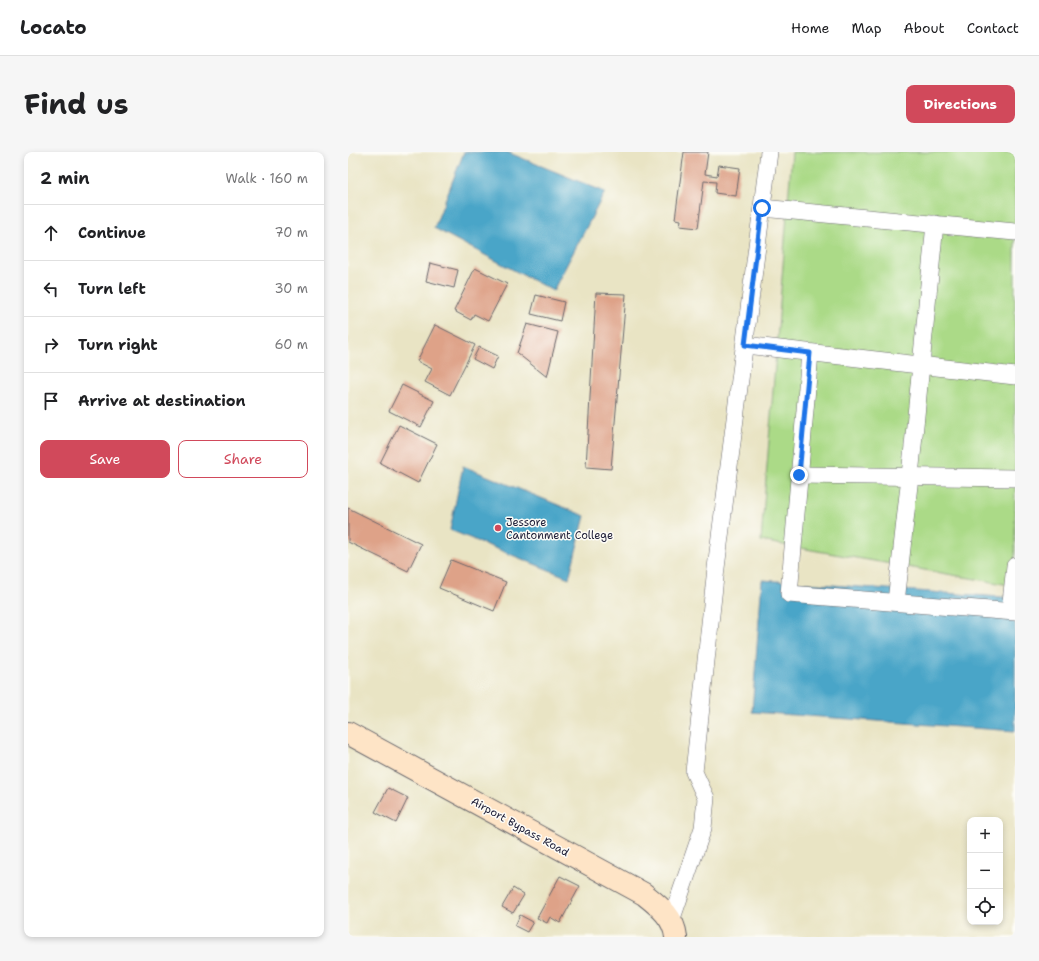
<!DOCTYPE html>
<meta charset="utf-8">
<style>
:root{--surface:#fff;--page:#f6f6f6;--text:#202124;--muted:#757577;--line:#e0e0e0;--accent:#d1495b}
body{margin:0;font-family:"Shantell Sans",sans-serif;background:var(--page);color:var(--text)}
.controls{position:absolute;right:12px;bottom:12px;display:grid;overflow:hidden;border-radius:8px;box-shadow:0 2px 6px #0003}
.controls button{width:36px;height:36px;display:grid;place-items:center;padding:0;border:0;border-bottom:1px solid var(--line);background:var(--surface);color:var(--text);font:20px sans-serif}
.stop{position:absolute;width:12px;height:12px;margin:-9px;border:3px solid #1a73e8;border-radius:50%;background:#fff}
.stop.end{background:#1a73e8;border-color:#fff;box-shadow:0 1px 4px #0008}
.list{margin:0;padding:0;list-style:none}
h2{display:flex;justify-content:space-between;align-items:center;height:52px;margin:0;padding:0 16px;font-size:17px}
h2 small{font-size:13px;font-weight:400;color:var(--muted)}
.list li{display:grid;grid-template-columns:26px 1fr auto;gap:12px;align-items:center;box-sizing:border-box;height:56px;padding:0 16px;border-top:1px solid var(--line)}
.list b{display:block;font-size:15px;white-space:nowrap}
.list em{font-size:13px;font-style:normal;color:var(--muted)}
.actions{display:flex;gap:8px;padding:12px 16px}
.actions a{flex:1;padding:9px 0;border:1px solid var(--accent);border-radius:8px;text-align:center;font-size:14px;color:var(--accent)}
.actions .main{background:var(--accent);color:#fff}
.icon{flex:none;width:22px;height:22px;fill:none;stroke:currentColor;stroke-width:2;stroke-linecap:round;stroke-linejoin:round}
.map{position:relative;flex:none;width:667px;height:785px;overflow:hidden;border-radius:8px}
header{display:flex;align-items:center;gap:24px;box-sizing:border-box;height:56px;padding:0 20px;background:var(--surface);border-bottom:1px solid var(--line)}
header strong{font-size:19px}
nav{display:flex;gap:22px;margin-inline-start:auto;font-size:14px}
.intro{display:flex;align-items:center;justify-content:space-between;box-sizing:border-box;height:96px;padding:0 24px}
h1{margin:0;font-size:28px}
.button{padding:10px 18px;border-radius:8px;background:var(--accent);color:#fff;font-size:14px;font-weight:700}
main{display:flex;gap:24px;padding:0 24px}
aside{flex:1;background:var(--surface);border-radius:8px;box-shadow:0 2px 6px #0003}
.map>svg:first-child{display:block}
.green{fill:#abda87;stroke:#667e61}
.water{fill:#4aa5c8;stroke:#366482}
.building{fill:#dea288}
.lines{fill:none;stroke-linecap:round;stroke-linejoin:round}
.street-casing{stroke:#68666b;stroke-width:18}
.secondary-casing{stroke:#68666b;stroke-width:24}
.street{stroke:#fff;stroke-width:17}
.secondary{stroke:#fee4c6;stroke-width:22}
.route{stroke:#1a73e8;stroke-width:5}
.poi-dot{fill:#d1495b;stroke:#fdfcf7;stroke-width:1.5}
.labels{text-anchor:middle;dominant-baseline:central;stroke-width:3;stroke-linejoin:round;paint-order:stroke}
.poi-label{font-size:11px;fill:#22223b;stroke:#fdfcf7;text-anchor:start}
.street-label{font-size:11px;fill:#22223b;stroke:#fdfcf7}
</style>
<header>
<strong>Locato</strong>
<nav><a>Home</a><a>Map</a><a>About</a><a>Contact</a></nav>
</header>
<div class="intro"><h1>Find us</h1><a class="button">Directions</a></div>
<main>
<aside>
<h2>2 min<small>Walk · 160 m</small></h2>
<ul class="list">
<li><svg class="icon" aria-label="ahead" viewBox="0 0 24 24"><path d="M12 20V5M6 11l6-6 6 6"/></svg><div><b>Continue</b></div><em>70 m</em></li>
<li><svg class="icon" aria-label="left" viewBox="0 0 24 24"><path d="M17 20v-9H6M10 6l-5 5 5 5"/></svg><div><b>Turn left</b></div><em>30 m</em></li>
<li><svg class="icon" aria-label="right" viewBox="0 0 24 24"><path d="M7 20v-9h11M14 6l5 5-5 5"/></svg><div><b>Turn right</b></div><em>60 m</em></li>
<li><svg class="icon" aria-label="arrive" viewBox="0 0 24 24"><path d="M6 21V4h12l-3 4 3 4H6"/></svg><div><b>Arrive at destination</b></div></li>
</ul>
<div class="actions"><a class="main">Save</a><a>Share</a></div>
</aside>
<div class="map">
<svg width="667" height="785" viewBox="0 0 667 785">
<rect width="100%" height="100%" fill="#fdfcf7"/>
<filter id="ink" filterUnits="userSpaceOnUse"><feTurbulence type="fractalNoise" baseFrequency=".025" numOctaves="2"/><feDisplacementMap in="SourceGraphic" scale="8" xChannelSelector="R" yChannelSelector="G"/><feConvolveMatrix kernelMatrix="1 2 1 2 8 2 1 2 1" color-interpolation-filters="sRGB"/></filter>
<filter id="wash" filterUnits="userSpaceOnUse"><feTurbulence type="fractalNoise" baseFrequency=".012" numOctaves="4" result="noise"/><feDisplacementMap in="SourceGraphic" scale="16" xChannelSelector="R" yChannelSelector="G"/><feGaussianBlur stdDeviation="0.9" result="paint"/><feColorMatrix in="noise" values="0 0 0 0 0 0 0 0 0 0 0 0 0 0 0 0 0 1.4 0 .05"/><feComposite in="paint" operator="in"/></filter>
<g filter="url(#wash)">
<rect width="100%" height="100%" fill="#e9e4c4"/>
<!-- green -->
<path class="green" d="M444 0H667V434L413 389Z"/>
<!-- water -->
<g class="water">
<path d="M116 0H159L257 40 205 139 86 76Z"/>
<path d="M115 314 237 364 221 426 102 378Z"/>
<path d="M414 428 667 446V579L404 560Z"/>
</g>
<g id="blocks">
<!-- building -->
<g class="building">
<path d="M336 0H360L357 22 369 24 371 13 392 16 388 44 367 41 368 30 356 29 350 76 332 74 333 68 327 67Z"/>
<path d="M82 111 110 118 106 136 78 129Z"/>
<path d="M127 116 159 132 140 169 126 162 123 168 106 159Z"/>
<path d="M248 141 278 142 263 317 238 315Z"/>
<path d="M188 143 216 150 212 169 183 162Z"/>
<path d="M179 172 210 180 199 225 169 201Z"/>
<path d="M87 173 127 193 102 243 77 230 84 217 69 209Z"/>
<path d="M131 195 150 204 144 217 125 207Z"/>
<path d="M54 233 86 249 73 275 41 259Z"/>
<path d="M51 273 89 292 70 331 32 311Z"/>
<path d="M0 356 73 392 60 419 0 390Z"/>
<path d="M103 408 158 430 146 459 91 436Z"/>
<path d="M40 636 60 646 48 671 27 660Z"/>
<path d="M212 724 232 734 212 771 202 765 199 771 189 766Z"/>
<path d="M165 736 176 743 165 761 154 755Z"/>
<path d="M172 763 185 770 179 780 167 774Z"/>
</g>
</g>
</g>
<g filter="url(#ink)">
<use href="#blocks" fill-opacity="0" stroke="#68666b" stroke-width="1"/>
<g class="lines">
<!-- street casing -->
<g class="street-casing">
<g id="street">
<path d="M414 56 667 80"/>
<path d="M397 193 667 224"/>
<path d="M462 201 441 442 667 460"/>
<path d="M451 323 667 326"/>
<path d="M548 450 562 324 587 72"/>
<path d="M662 459 667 414"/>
<path d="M323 769 355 676 358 646 346 620 368 416 421 0"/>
</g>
</g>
<!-- secondary casing -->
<g class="secondary-casing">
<path id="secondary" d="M0 581 296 742C311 754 326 765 328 785"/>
</g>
<!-- street -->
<use href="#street" class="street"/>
<!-- secondary -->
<use href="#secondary" class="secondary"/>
</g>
</g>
<g class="lines" filter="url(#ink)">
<!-- route -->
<path class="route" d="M414 56 397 193 462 201 451 323"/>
</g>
<!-- markers -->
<circle class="poi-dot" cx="150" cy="376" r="4"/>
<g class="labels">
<!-- poi labels -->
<g class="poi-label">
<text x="158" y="370">Jessore<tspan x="158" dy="13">Cantonment College</tspan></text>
</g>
<!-- street labels -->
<g class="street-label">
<text transform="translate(172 675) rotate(29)">Airport Bypass Road</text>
</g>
</g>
</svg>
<div class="controls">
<button>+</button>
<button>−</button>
<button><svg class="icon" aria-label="locate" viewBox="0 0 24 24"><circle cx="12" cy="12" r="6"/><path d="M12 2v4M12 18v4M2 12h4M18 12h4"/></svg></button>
</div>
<div class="stop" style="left:414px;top:56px"></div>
<div class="stop end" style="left:451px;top:323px"></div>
</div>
</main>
